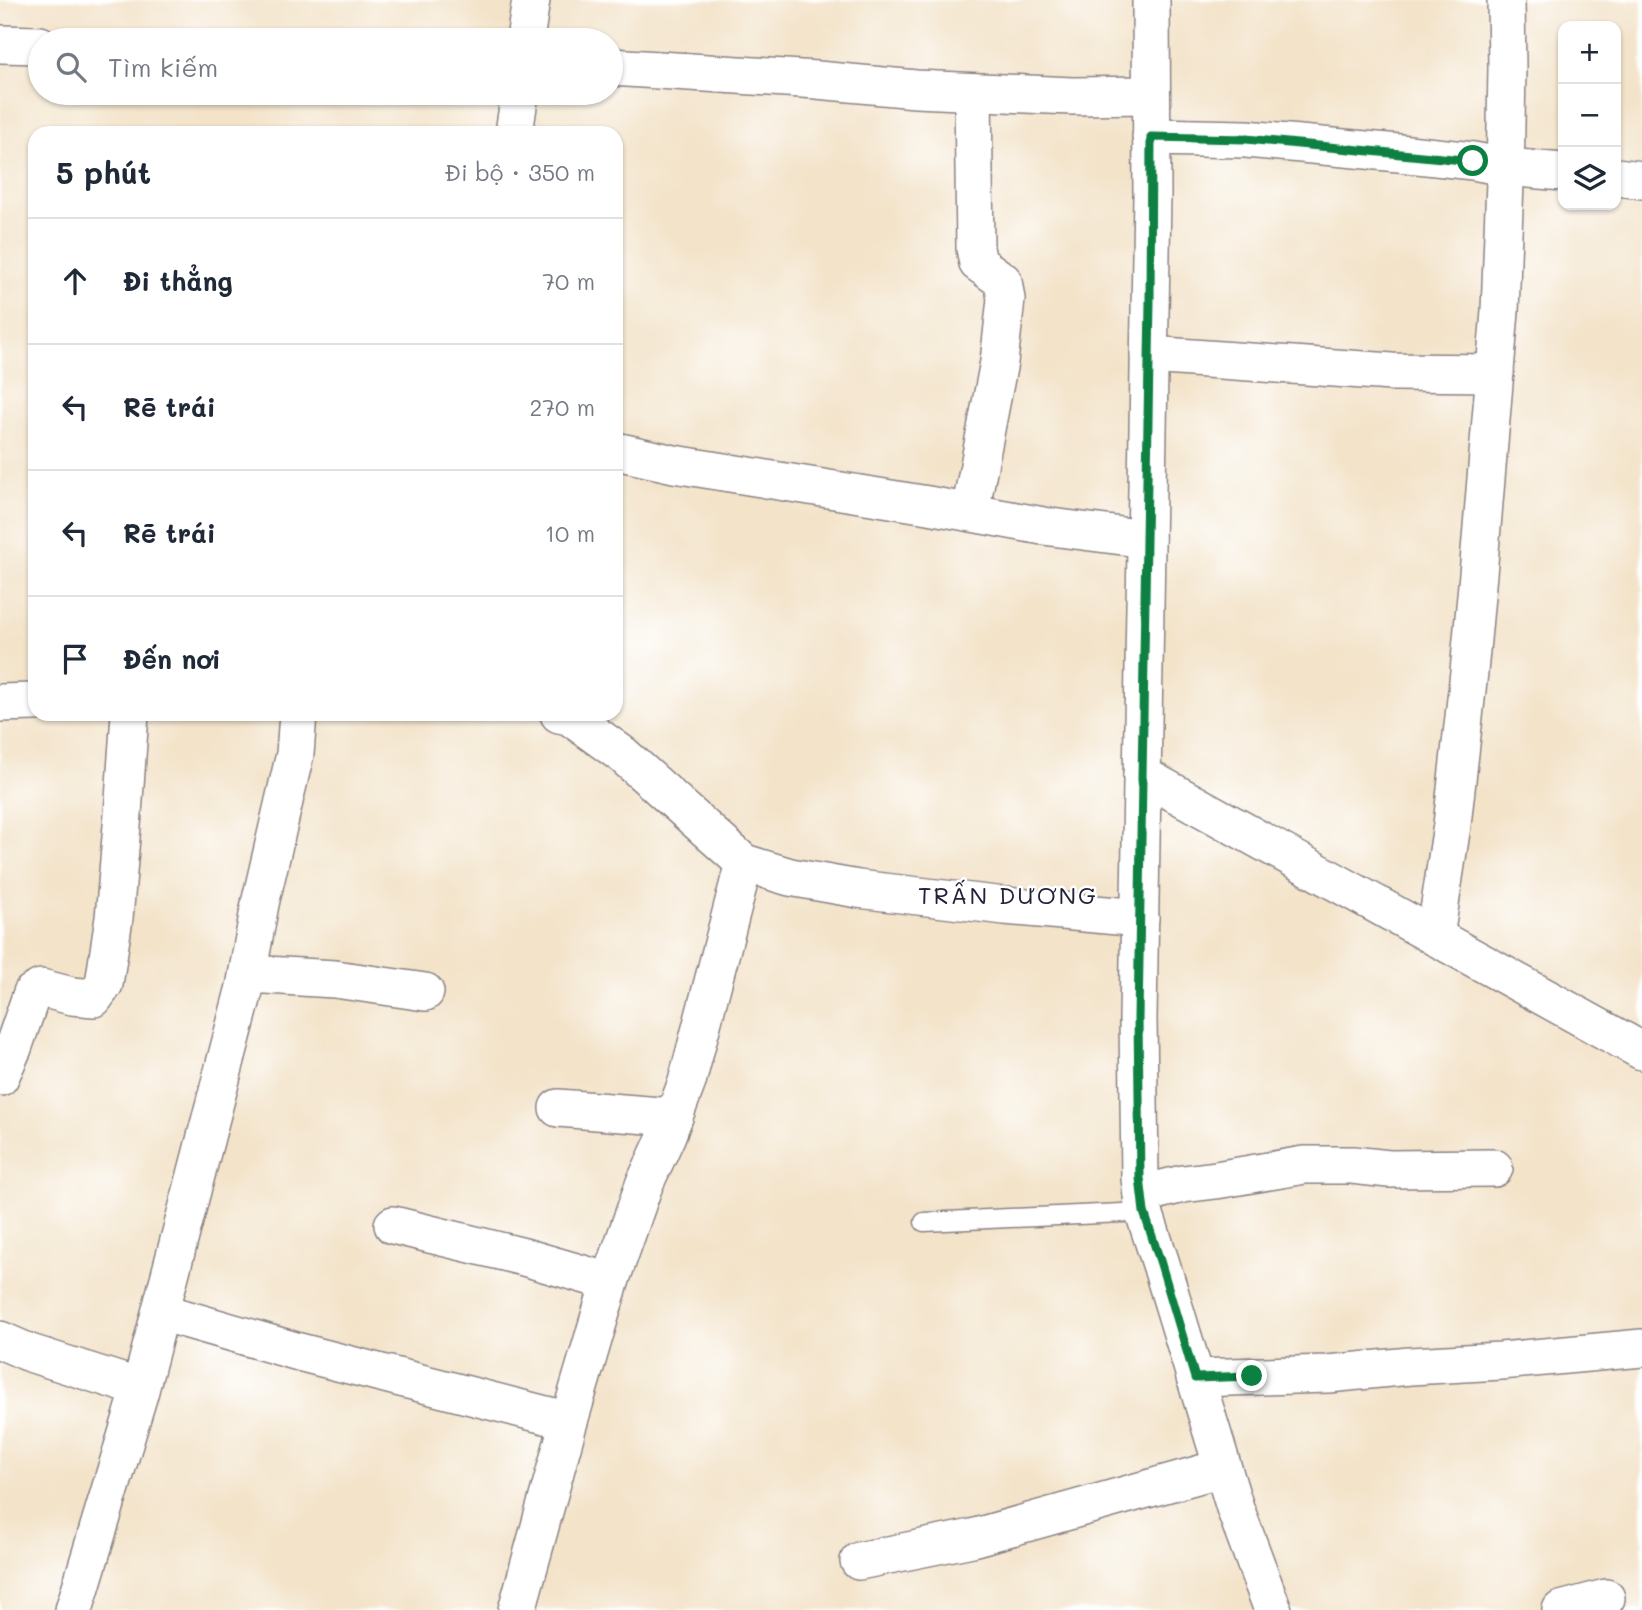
<!DOCTYPE html>
<html lang="vi">
<meta charset="utf-8">
<style>
:root{--surface:#fff;--page:#f2f2f3;--text:#1f2937;--muted:#747a83;--line:#e0e1e3}
body{margin:0;font-family:Mali,sans-serif;background:var(--page);color:var(--text)}
.controls{position:absolute;right:21px;top:21px;display:grid;overflow:hidden;border-radius:14px;box-shadow:0 2px 5px #0004}
.controls button{width:63px;height:63px;display:grid;place-items:center;padding:0;border:0;border-bottom:2px solid var(--line);background:var(--surface);color:var(--text);font:35px sans-serif}
.stop{position:absolute;width:21px;height:21px;margin:-16px;border:5px solid #0b8043;border-radius:50%;background:#fff}
.stop.end{background:#0b8043;border-color:#fff;box-shadow:0 2px 7px #0008}
.list{margin:0;padding:0;list-style:none}
h2{display:flex;justify-content:space-between;align-items:center;height:91px;margin:0;padding:0 28px;font-size:30px}
h2 small{font-size:23px;font-weight:400;color:var(--muted)}
.list li{display:grid;grid-template-columns:46px 1fr auto;gap:21px;align-items:center;box-sizing:border-box;height:126px;padding:0 28px;border-top:2px solid var(--line)}
.list b{display:block;font-size:26px;white-space:nowrap}
.list em{font-size:23px;font-style:normal;color:var(--muted)}
.icon{flex:none;width:38px;height:38px;fill:none;stroke:currentColor;stroke-width:2;stroke-linecap:round;stroke-linejoin:round}
.map{position:relative;flex:none;width:1642px;height:1610px;overflow:hidden}
.search{position:absolute;background:var(--surface);box-shadow:0 2px 5px #0004;left:28px;top:28px;width:595px;height:77px;display:flex;align-items:center;gap:18px;box-sizing:border-box;padding:0 24px;border-radius:38px;color:var(--muted);font-size:26px}
.panel{position:absolute;background:var(--surface);box-shadow:0 2px 5px #0004;left:28px;top:126px;width:595px;height:595px;border-radius:21px}
.map>svg:first-child{display:block}
.lines{fill:none;stroke-linecap:round;stroke-linejoin:round}
.service-casing{stroke:#8a8282;stroke-width:21}
.minor-casing{stroke:#8a8282;stroke-width:40}
.service{stroke:#fff;stroke-width:18}
.minor{stroke:#fff;stroke-width:37}
.route{stroke:#0b8043;stroke-width:9}
.labels{text-anchor:middle;dominant-baseline:central;stroke-width:5;stroke-linejoin:round;paint-order:stroke}
.quarter-label{font-size:24px;letter-spacing:2px;fill:#22223b;stroke:#fff}
</style>
<div class="map">
<svg width="1642" height="1610" viewBox="0 0 1642 1610">
<rect width="100%" height="100%" fill="#fff"/>
<filter id="ink" filterUnits="userSpaceOnUse"><feTurbulence type="fractalNoise" baseFrequency=".0143" numOctaves="2"/><feDisplacementMap in="SourceGraphic" scale="14" xChannelSelector="R" yChannelSelector="G"/><feConvolveMatrix kernelMatrix="1 2 1 2 8 2 1 2 1" color-interpolation-filters="sRGB"/></filter>
<filter id="wash" filterUnits="userSpaceOnUse"><feTurbulence type="fractalNoise" baseFrequency=".00686" numOctaves="4" result="noise"/><feDisplacementMap in="SourceGraphic" scale="28" xChannelSelector="R" yChannelSelector="G"/><feGaussianBlur stdDeviation="1.57" result="paint"/><feColorMatrix in="noise" values="0 0 0 0 0 0 0 0 0 0 0 0 0 0 0 0 0 1.4 0 .05"/><feComposite in="paint" operator="in"/></filter>
<g filter="url(#wash)">
<rect width="100%" height="100%" fill="#f3e3c9"/>
</g>
<g filter="url(#ink)">
<g class="lines">
<!-- service casing -->
<g class="service-casing">
<path id="service" d="M924 1222 1144 1212"/>
</g>
<!-- minor casing -->
<g class="minor-casing">
<g id="minor">
<path d="M1151 0 1152 195 1138 1018 1140 1178 1144 1212 1161 1264 1235 1508 1273 1610"/>
<path d="M525 40 531 0"/>
<path d="M0 44 40 45"/>
<path d="M611 67 817 80 916 89 1072 96 1151 95"/>
<path d="M514 133 520 93"/>
<path d="M1151 137 1246 139 1399 153 1473 161 1505 167 1563 172"/>
<path d="M1616 177 1642 180"/>
<path d="M1149 355 1392 372 1495 373"/>
<path d="M616 451 674 464 928 505 1043 526 1146 539"/>
<path d="M970 512 999 362 1006 299 1003 281 978 263 975 248 973 92"/>
<path d="M0 703 35 702"/>
<path d="M559 714 569 716 623 755 744 863 790 877 858 889 1005 906 1140 918"/>
<path d="M1142 775 1642 1051"/>
<path d="M1435 937 1452 825 1469 672 1479 563 1500 311 1505 182 1507 67 1506 0"/>
<path d="M248 974 335 979 425 992"/>
<path d="M0 1077 13 1048 32 993 41 988 72 996 94 998 104 984 114 918 123 814 130 714"/>
<path d="M558 1108 674 1117"/>
<path d="M1142 1194 1183 1184 1216 1180 1304 1165H1352L1389 1169 1494 1168"/>
<path d="M393 1225 524 1257 610 1282"/>
<path d="M161 1312 299 1352 569 1421"/>
<path d="M0 1340 30 1353 140 1388"/>
<path d="M1195 1378 1328 1374 1410 1366 1501 1361 1642 1348"/>
<path d="M859 1561 972 1538 1222 1468"/>
<path d="M74 1610 139 1394 245 987 260 904 295 754 298 714"/>
<path d="M517 1610 569 1421 610 1282 644 1185 667 1135 687 1082 744 863"/>
<path d="M1561 1610 1606 1598"/>
</g>
</g>
<!-- service -->
<use href="#service" class="service"/>
<!-- minor -->
<use href="#minor" class="minor"/>
</g>
</g>
<g class="lines" filter="url(#ink)">
<!-- route -->
<path class="route" d="M1252 1376 1195 1378 1161 1264 1144 1212 1140 1178 1138 1018 1150 301 1151 137 1246 139 1473 161"/>
</g>
<g class="labels">
<!-- quarter labels -->
<g class="quarter-label">
<text x="1008" y="894">TRẤN DƯƠNG</text>
</g>
</g>
</svg>
<div class="controls">
<button>+</button>
<button>−</button>
<button><svg class="icon" aria-label="layers" viewBox="0 0 24 24"><path d="M12 4l9 5-9 5-9-5zM3 14l9 5 9-5"/></svg></button>
</div>
<div class="stop" style="left:1473px;top:161px"></div>
<div class="stop end" style="left:1252px;top:1376px"></div>
<div class="search"><svg class="icon" aria-label="search" viewBox="0 0 24 24"><circle cx="10" cy="10" r="6"/><path d="M15 15l6 6"/></svg>Tìm kiếm</div>
<section class="panel">
<h2>5 phút<small>Đi bộ · 350 m</small></h2>
<ul class="list">
<li><svg class="icon" aria-label="ahead" viewBox="0 0 24 24"><path d="M12 20V5M6 11l6-6 6 6"/></svg><div><b>Đi thẳng</b></div><em>70 m</em></li>
<li><svg class="icon" aria-label="left" viewBox="0 0 24 24"><path d="M17 20v-9H6M10 6l-5 5 5 5"/></svg><div><b>Rẽ trái</b></div><em>270 m</em></li>
<li><svg class="icon" aria-label="left" viewBox="0 0 24 24"><path d="M17 20v-9H6M10 6l-5 5 5 5"/></svg><div><b>Rẽ trái</b></div><em>10 m</em></li>
<li><svg class="icon" aria-label="arrive" viewBox="0 0 24 24"><path d="M6 21V4h12l-3 4 3 4H6"/></svg><div><b>Đến nơi</b></div></li>
</ul>
</section>
</div>
